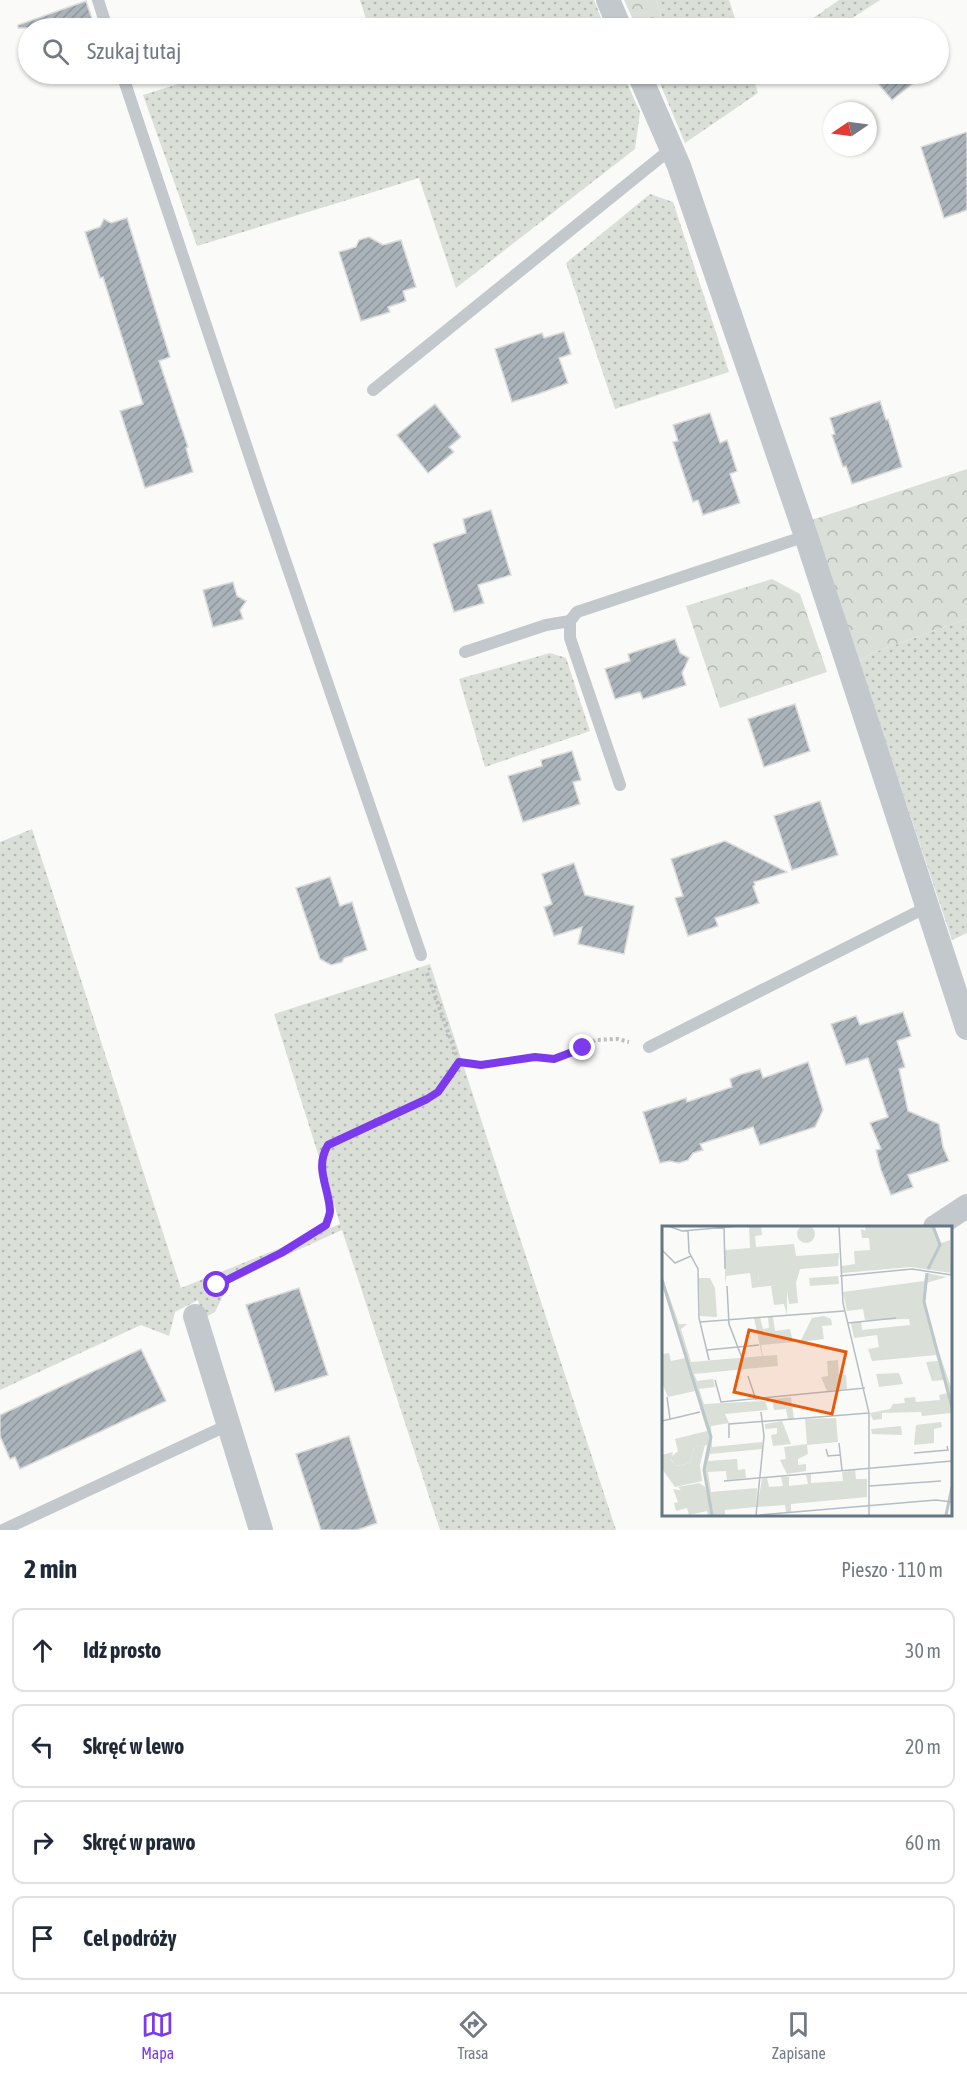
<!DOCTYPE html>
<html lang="pl">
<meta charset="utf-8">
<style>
:root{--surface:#fff;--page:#f6f6f7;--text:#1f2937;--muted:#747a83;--line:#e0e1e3;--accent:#7c3aed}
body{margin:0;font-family:"Asap Condensed",sans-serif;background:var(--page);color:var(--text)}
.compass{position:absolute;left:823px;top:102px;width:54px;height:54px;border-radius:50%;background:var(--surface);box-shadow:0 2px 4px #0004;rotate:257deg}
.stop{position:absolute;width:18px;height:18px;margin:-14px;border:4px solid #7c3aed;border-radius:50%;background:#fff}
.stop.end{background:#7c3aed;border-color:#fff;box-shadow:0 2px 6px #0008}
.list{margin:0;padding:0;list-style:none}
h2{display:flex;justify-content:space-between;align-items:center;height:78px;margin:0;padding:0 24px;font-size:26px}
h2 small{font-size:20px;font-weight:400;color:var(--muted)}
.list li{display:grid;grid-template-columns:39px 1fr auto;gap:18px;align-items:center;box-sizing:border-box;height:84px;margin:0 12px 12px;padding:0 12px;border:2px solid var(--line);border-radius:12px}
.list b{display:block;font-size:22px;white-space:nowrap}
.list em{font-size:20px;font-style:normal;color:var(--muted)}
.icon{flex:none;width:33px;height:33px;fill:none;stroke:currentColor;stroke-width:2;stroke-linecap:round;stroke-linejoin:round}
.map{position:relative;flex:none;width:967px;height:1530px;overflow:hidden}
.search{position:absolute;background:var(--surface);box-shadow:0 2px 4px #0004;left:18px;right:18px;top:18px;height:66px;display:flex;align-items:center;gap:15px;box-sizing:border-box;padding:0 21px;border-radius:33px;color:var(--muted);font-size:22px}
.sheet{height:462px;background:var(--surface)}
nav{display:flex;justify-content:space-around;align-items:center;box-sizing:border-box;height:84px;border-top:2px solid var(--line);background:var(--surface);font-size:16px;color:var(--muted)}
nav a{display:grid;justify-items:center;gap:3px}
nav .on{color:var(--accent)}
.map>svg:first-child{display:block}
.green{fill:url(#green-dots)}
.forest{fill:url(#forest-crowns)}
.building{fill:url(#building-hatch);stroke:#dcdcda;stroke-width:1.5}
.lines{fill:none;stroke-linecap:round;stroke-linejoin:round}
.path{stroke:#bbbfc2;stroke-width:4;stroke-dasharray:3 3;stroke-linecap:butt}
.lane{stroke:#c3c8cc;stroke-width:12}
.street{stroke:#c3c8cc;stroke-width:24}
.route{stroke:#7c3aed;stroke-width:8}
.inset-river{fill:none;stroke:#bbc7cb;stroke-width:3}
.inset-road{fill:none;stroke:#b5bdc2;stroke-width:1.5}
.view{fill:#e8590c;fill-opacity:0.15;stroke:#e8590c;stroke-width:3}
.inset-edge{fill:none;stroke:#657683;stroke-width:3}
</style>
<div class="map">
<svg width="967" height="1530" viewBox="0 0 967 1530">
<defs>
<pattern id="green-dots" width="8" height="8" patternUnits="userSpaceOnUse" patternTransform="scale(1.5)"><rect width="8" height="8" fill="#dadfd7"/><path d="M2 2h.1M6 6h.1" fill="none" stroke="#b4b9b4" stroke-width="1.8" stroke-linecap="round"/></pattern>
<pattern id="forest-crowns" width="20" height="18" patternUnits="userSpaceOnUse" patternTransform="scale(1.5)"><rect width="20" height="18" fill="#dadfd7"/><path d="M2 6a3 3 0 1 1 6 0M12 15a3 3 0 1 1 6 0" fill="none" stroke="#b4b9b4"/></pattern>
<pattern id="building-hatch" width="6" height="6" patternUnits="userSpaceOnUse" patternTransform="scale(1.5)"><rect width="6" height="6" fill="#aab3b9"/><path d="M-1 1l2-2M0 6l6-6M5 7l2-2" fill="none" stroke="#8e969c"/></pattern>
</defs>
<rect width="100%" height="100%" fill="#fafaf8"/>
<!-- green -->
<g class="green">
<path d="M360 0H594L605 28H348L367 22Z"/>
<path d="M656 0H729L738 28H665Z"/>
<path d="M839 0H880L843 24 845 28H799Z"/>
<path d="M210 74H623L640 112 635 149 456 288 419 178 197 246 143 95Z"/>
<path d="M656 74H752L758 93 685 143Z"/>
<path d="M650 194 673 202 729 372 615 409 566 263Z"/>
<path d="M967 619V933L952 940 859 662 872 653Z"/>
<path d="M550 653 566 658 590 731 485 767 459 679Z"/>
<path d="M32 829 181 1288 340 1224 274 1014 430 964 616 1530H440L342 1230 230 1281 215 1312 202 1319 198 1300 175 1312 169 1336 141 1325 0 1390V842Z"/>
</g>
<!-- forest -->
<g class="forest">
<path d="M624 0H656L665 28H637Z"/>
<path d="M967 469V619L872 653 859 662 812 520Z"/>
<path d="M772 579 800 594 827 672 720 708 686 606Z"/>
</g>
<!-- building -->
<g class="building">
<path d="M86 1 95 28H18V25Z"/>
<path d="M870 74H925L892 100Z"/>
<path d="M967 132V210L944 218 921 147Z"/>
<path d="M127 218 170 357 159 361 188 447 186 448 193 472 145 488 120 411 143 404 103 277 100 278 85 232 100 227 104 219 111 223Z"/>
<path d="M369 237 383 245 401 240 416 287 403 291 406 301 388 307 390 312 361 321 339 252 356 247 359 240Z"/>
<path d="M564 332 571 354 559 358 568 383 538 394 512 402 495 349 542 333 544 338Z"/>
<path d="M880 401 886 420 888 419 902 467 852 484 846 466 843 467 832 435 835 434 830 418Z"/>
<path d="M435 404 461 437 449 447 454 452 428 473 397 435Z"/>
<path d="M710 413 720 443 727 440 737 471 730 474 740 503 703 515 698 500 693 502 673 442 678 441 673 425Z"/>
<path d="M491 510 511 575 478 585 484 603 454 612 433 544 466 533 463 519Z"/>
<path d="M233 582 237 596 246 601 240 610 243 619 213 627 203 590Z"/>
<path d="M675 639 680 653 689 658 682 673 686 685 643 699 640 692 615 699 605 669 630 661 628 654Z"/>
<path d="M795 704 810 751 764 767 748 719Z"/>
<path d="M572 751 581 780 573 782 580 804 523 822 508 776 542 766 541 760Z"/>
<path d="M820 801 838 855 792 870 774 816Z"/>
<path d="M725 841 787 872 754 882 755 885 753 886 759 903 715 918 718 926 688 936 675 898 683 896 671 859Z"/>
<path d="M574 863 585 895 634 906 624 954 578 944 582 927 554 936 544 907 552 904 542 874Z"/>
<path d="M330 877 340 906 352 902 367 950 344 958 342 962 331 965 320 959 296 888Z"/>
<path d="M903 1012 911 1036 897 1041 905 1067 899 1069 908 1111 939 1124 943 1147 949 1161 908 1175 913 1187 891 1195 881 1170 876 1150 881 1149 870 1123 888 1117 868 1058 846 1065 831 1024 856 1016 860 1025Z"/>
<path d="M808 1062 823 1110 815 1127 760 1145 753 1127 700 1144 703 1150 693 1153 688 1160 679 1163 669 1161 660 1163 643 1112 686 1098 687 1102 732 1087 730 1079 739 1075 760 1069 763 1078Z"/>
<path d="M299 1288 328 1375 275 1392 246 1305Z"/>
<path d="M141 1349 166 1401 20 1469 15 1457 10 1459 0 1436V1415Z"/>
<path d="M349 1436 377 1523 357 1530H321L296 1454Z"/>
</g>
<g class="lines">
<!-- path -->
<g class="path">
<path d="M427 973 459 1063"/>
<path d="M459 1063 481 1065 535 1057 554 1059 583 1048 595 1040 618 1039 629 1042"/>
<path d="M208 1294 217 1285 281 1253 326 1225C327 1221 330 1216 330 1211 330 1187 314 1170 328 1145L427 1099 438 1092 459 1063"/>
</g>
<!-- lane -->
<g class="lane">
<path d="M98 0 107 28"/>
<path d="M122 74 260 487 421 955"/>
<path d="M373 390 672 148"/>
<path d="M465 652 546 625 570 621"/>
<path d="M620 785 570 638V621L577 612 806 536"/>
<path d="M649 1047 927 907"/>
<path d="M3 1530 228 1425"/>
</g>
<!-- street -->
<g class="street">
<path d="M608 0 620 28"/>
<path d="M639 74 679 166 806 536 967 1028"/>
<path d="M935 1227 967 1206"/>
<path d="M195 1316 261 1530"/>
</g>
</g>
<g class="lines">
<!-- route -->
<path class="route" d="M217 1285 281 1253 326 1225C327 1221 330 1215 330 1211 329 1187 314 1168 328 1145L427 1099 438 1092 459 1062 481 1065 535 1057 554 1059 583 1048"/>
</g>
<!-- overview -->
<g transform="translate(662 1226)">
<rect width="290" height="290" fill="#fafaf8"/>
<path d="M135 8a9 9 0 1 1 18 0a9 9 0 1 1-18 0ZM99 0 100 9 93 10 94 21 132 18 134 30 177 27 176 40 138 43 134 57 125 59V89L122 78 112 79 109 60 114 59 97 57 96 47 66 41 63 58V24L88 22 87 1ZM272 0 279 17 288 14 289 47 249 41 180 47V40L193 38 192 25 208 24 207 12H200L199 3 204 5 203 1ZM264 47 285 51 264 57 262 71 272 112 289 161V187L260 190 259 186 220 187V193L211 194 208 187 228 183 231 178 243 177 242 172 253 171 254 176 278 174 277 169 286 167 282 154 270 155 264 136 276 135 274 129 210 135 206 123 217 121 215 109 192 112 189 97 199 96 200 104 248 99 247 93 203 94 201 83 185 85 181 66 262 55ZM0 50 17 98H25L19 103 29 136 100 130 92 92 98 91 101 103 107 102 106 91H111L113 105 128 103 131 116 99 119 101 130 115 129 116 140 32 148 35 155 51 153 53 161 37 163 42 178 103 175 106 184 63 188 67 197 49 200 50 221 100 216V223L48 228 46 235 75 233 76 244 83 243 84 252 65 254 64 245 46 246 49 266 95 262 94 281 63 284V289H46L45 285 27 289 25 282 14 285 12 277 16 276 11 263 45 269 41 241 45 219 32 221 28 237 14 240 8 232 16 225 13 213 45 205 33 165 6 171 0 157V128L7 127 9 135 23 132ZM176 50 177 58 148 60 147 52ZM162 90 169 93 170 99 160 100 162 113 138 116 150 92ZM176 134 177 149H184L185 163 165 165 159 151 166 150 165 135ZM237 147 241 158 217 161 214 148ZM129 171 132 193H126L124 183 112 184 110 173ZM174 192 176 216 145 219 146 228 136 233V239L144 238V245L125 248 118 234 124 233 122 221 145 218 143 193ZM120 195 129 218 111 220 109 209 115 208V202L103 203V198ZM279 196 280 201 272 203V217L252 219 254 199ZM239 200 240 209 210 208 209 203ZM193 244 194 253H205V271L129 278V286H124L123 279 95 281 100 253 105 252 107 261 121 260 119 251H127V260L146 258 144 249 149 248V257L181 255 180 246Z" fill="#dadfd7"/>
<path d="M108 32 110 45 96 47 97 56 114 55 115 59 90 62 88 47 64 50 65 35ZM134 57 136 77 127 78 124 58ZM43 219 38 239 40 255 13 261 0 243V229L11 226 9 234 14 240 28 237 32 221ZM37 257 43 261 45 269 26 273 16 261Z" fill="#dadfd7"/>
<path d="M37 52H48L53 62 55 91 38 90Z" fill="#dadfd7"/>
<path class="inset-river" d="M266 43 278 19 271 0M265 47 262 76 290 181M0 54 49 211 42 244 50 289M284 289 290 261"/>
<path class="inset-road" d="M6 0 20 5 77 0M62 0 63 43M177 0 181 77 207 187V289M26 5 27 26 36 43 37 92 47 134M0 24 13 37 29 30M178 50 250 43 290 49M65 60 67 98 80 132M38 96 182 85M186 97 234 92M45 124 97 119M86 150 94 174M53 154 59 176 203 162M5 171 8 193M0 195 38 186M67 212V198L207 187M177 217 180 244M164 223 166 230 178 229M252 227 286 224 285 220M62 255 290 235M207 260 279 255M94 289 102 210 99 186M98 289 274 274 290 276"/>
<path class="view" d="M87 104 184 126 170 188 72 166Z"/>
<rect width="290" height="290" class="inset-edge"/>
</g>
</svg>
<svg class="compass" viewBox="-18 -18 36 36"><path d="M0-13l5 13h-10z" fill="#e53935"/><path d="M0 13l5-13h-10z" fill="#747a83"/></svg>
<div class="stop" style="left:217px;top:1285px"></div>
<div class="stop end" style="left:583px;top:1048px"></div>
<div class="search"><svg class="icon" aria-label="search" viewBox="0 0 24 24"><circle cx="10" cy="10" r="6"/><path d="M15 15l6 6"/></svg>Szukaj tutaj</div>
</div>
<section class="sheet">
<h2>2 min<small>Pieszo · 110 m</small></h2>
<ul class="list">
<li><svg class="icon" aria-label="ahead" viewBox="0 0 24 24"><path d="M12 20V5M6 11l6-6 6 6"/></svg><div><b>Idź prosto</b></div><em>30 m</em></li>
<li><svg class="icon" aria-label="left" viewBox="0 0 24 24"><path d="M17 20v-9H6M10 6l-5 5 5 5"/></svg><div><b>Skręć w lewo</b></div><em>20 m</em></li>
<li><svg class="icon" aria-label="right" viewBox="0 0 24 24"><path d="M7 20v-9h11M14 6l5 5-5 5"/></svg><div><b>Skręć w prawo</b></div><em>60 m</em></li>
<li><svg class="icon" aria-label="arrive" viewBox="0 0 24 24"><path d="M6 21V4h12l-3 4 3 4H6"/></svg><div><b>Cel podróży</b></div></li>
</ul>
</section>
<nav>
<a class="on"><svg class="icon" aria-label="map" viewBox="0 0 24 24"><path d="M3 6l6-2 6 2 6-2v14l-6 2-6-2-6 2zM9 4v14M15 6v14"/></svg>Mapa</a>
<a><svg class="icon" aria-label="directions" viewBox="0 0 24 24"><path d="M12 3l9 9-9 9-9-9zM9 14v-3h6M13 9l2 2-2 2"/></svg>Trasa</a>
<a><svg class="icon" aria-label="saved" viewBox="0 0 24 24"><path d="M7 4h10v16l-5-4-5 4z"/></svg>Zapisane</a>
</nav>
